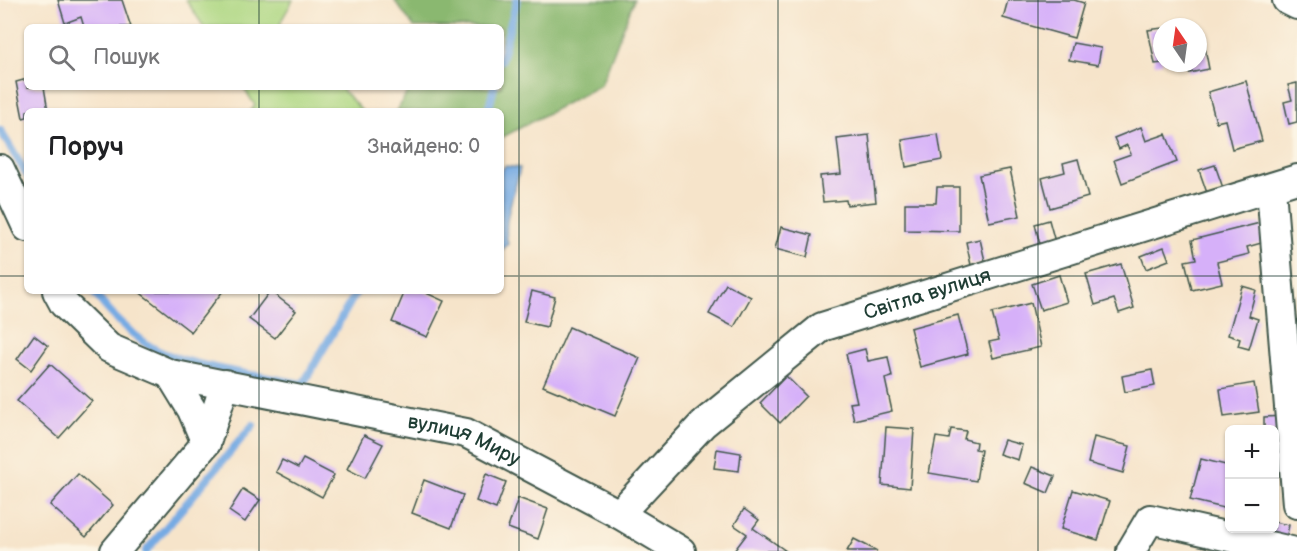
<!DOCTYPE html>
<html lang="uk">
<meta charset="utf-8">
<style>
:root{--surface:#fff;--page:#f6f6f6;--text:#202124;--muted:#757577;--line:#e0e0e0}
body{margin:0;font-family:"Balsamiq Sans",sans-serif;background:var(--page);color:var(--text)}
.controls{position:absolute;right:18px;bottom:18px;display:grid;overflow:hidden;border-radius:9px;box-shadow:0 2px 4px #0004}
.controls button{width:54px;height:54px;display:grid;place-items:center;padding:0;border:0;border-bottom:2px solid var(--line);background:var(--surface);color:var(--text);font:30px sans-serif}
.compass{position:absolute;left:1153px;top:18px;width:54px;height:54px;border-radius:50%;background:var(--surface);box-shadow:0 2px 4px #0004;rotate:347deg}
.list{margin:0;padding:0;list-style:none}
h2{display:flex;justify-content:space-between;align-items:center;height:78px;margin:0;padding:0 24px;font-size:26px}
h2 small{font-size:20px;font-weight:400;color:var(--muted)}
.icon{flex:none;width:33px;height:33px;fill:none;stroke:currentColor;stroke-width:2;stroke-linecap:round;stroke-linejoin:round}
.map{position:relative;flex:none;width:1297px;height:551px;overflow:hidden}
.search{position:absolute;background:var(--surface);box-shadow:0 2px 4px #0004;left:24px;top:24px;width:480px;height:66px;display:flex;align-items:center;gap:15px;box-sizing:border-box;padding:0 21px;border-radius:9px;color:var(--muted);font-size:22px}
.panel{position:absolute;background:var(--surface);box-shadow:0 2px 4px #0004;left:24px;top:108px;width:480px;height:186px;border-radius:9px}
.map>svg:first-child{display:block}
.green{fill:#add782;stroke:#668a5b;stroke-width:1.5}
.forest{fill:#8ab870;stroke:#547a52;stroke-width:1.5}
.water{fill:#76aae3;stroke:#4a748c;stroke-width:1.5}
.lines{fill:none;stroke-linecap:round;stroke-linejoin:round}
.stream{stroke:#76aae3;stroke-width:8}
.building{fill:#d6b0f9}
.street-casing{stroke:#3f564a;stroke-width:32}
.street{stroke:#fff;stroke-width:28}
.grid{fill:none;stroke:#1f3d34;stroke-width:1.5;stroke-opacity:0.55}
.labels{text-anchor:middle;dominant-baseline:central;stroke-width:6;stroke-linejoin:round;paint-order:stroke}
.street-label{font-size:20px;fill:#1f3d34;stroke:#fcf5e5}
</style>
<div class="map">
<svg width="1297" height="551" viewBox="0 0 1297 551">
<rect width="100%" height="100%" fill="#fcf5e5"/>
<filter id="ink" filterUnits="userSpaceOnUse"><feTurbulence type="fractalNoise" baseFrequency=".0167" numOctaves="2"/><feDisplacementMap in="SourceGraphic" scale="12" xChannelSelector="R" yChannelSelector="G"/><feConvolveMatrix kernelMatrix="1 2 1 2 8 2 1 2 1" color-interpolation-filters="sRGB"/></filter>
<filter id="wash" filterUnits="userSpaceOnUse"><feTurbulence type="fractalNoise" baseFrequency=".008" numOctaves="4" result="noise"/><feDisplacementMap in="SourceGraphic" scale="24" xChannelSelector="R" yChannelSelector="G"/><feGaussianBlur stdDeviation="1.35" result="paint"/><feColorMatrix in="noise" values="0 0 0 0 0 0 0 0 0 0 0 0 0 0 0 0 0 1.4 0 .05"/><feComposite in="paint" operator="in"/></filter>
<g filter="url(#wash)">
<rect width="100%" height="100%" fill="#f6e4ca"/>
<!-- green -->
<g class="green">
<path d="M186 0H293L280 23 283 27H204Z"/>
<path d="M243 87H340L362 111H251L255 105Z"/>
</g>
<!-- forest -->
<path class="forest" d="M394 0H634L601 85 501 138V111H397L410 87H501V27H414Z"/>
<!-- water -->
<path class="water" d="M505 166 520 168C515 193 502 220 508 244L501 251V171Z"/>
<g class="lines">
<!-- stream -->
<g class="stream">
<path d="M501 60 517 0"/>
<path d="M488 111 494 87"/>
<path d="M0 130 27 175"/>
<path d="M93 291C107 311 128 331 148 345 176 365 267 377 303 384L357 291"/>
<path d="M146 551 253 425"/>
</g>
</g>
<g id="blocks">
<!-- building -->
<g class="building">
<path d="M58 0H122L131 27H84L81 17 65 23Z"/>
<path d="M1008 0H1074L1084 3 1074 38 1003 18Z"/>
<path d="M1162 28V63L1155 64 1148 30Z"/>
<path d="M1202 32 1209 69 1189 73 1187 63H1198V33Z"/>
<path d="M1073 43 1101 48 1098 65 1069 60Z"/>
<path d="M27 79V87H44L48 111H27V117L23 118 16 82Z"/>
<path d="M1246 81 1262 141 1232 149 1225 120 1216 122 1208 92Z"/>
<path d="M1297 83V122L1289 124 1284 102 1292 100 1288 85Z"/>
<path d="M1141 127 1146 141 1166 134 1177 162 1122 183 1114 160 1131 154 1127 145 1119 149 1114 138Z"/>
<path d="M938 134 942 160 906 167 902 140Z"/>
<path d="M869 135 876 202 847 205 846 200 823 202 820 176 841 174 837 139Z"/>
<path d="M1078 159 1088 197 1050 208 1042 178 1065 172 1063 163Z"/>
<path d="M1215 165 1223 188 1207 193 1199 170Z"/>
<path d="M1010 169 1020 216 989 222 979 175Z"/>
<path d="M937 187H959V231L905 230V203H936Z"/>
<path d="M1049 220 1055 242 1040 245 1035 224Z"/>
<path d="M1260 223 1265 242 1247 247 1249 254 1217 262 1222 283 1192 290 1185 261 1196 259 1192 240Z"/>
<path d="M781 227 812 235 807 257 775 249Z"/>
<path d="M980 239 985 261 971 265 966 242Z"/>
<path d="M1164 247 1169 260 1146 269 1141 256Z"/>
<path d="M1121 264 1134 308 1119 313 1114 299 1095 305 1086 274Z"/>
<path d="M1059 275 1067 302 1041 310 1032 284Z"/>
<path d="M726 284 751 297 734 327 709 314Z"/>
<path d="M1242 286 1256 290 1249 316 1258 319 1249 349 1238 346 1240 339 1228 335Z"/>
<path d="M138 291H223L191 332Z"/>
<path d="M270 291 296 311 275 338 249 319Z"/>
<path d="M405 291H422L444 301 427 337 392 322Z"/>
<path d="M532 291 555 297 547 327 524 322Z"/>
<path d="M1031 303 1041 347 993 358 989 342 999 340 992 313Z"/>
<path d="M958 315 968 354 920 367 910 328Z"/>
<path d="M569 327 640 358 615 416 543 386Z"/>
<path d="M34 335 48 346 31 370 17 359Z"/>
<path d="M865 349 868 361 888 357 892 377 885 379 892 411 854 420 850 403 857 402 846 354Z"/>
<path d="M50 364 92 401 59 438 17 401Z"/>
<path d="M1152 370 1155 386 1125 392 1122 376Z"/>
<path d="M786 376 806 396 780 423 760 403Z"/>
<path d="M1254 383 1259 412 1224 417 1220 389Z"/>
<path d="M1285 416V432L1264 430V417Z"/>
<path d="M886 427 914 429 910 488 882 485Z"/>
<path d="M951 429 966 431 964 439 976 442 975 449 981 450 976 481 929 473 936 437 949 439Z"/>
<path d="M364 435 383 444 365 478 347 469Z"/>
<path d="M1094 437 1130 446 1123 473 1088 463Z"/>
<path d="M1274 439H1284V474L1274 473Z"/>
<path d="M1004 440 1022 445 1018 460 999 454Z"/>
<path d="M717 449 741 453 739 471 714 468Z"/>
<path d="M303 459 334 475 322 497 276 472 282 460 298 468Z"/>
<path d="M1201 459 1230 466 1228 509 1190 500Z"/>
<path d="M1032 467 1055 476 1048 493 1025 483Z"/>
<path d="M78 474 113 505 86 537 50 505Z"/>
<path d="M486 474 506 482 496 509 476 501Z"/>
<path d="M424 480 463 495 451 528 412 513Z"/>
<path d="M243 489 260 500 245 522 229 511Z"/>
<path d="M1073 490 1110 501 1098 540 1061 529Z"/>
<path d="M518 498 548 509 538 539 508 528Z"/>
<path d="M744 509 759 520 753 528 786 551H734L747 534 734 525Z"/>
<path d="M1274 522 1289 525 1286 539 1255 528H1274Z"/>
<path d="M854 539 877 551H847Z"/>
</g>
</g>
</g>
<g filter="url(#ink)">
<use href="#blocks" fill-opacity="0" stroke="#3f564a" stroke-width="1.5"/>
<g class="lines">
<!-- street casing -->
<g class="street-casing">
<g id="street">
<path d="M1287 0 1297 5"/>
<path d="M0 169 27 227"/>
<path d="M1271 189 1297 504"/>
<path id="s1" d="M57 291 64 304 109 348 170 374 466 433 619 514 681 551"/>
<path d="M170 374 192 410 206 443"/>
<path id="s2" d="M619 514 703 424 822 327 1297 179"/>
<path d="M115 551 206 443 225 384"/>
<path d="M1131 551 1150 519 1291 551"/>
</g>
</g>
<!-- street -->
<use href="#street" class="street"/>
</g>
</g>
<!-- grid -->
<path class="grid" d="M259 0V27M519 0V551M778 0V551M1038 0V551M259 87V111M0 276H27M501 276H1297M259 291V551"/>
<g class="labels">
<!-- street labels -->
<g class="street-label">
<text stroke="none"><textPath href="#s2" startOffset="387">Світла вулиця</textPath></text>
<text stroke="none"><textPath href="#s1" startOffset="446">вулиця Миру</textPath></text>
</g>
</g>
</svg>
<div class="controls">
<button>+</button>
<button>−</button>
</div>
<svg class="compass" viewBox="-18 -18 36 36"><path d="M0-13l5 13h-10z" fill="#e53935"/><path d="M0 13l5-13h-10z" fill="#757577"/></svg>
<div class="search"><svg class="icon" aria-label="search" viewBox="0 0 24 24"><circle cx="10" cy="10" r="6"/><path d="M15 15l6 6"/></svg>Пошук</div>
<section class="panel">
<h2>Поруч<small>Знайдено: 0</small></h2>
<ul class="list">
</ul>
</section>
</div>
